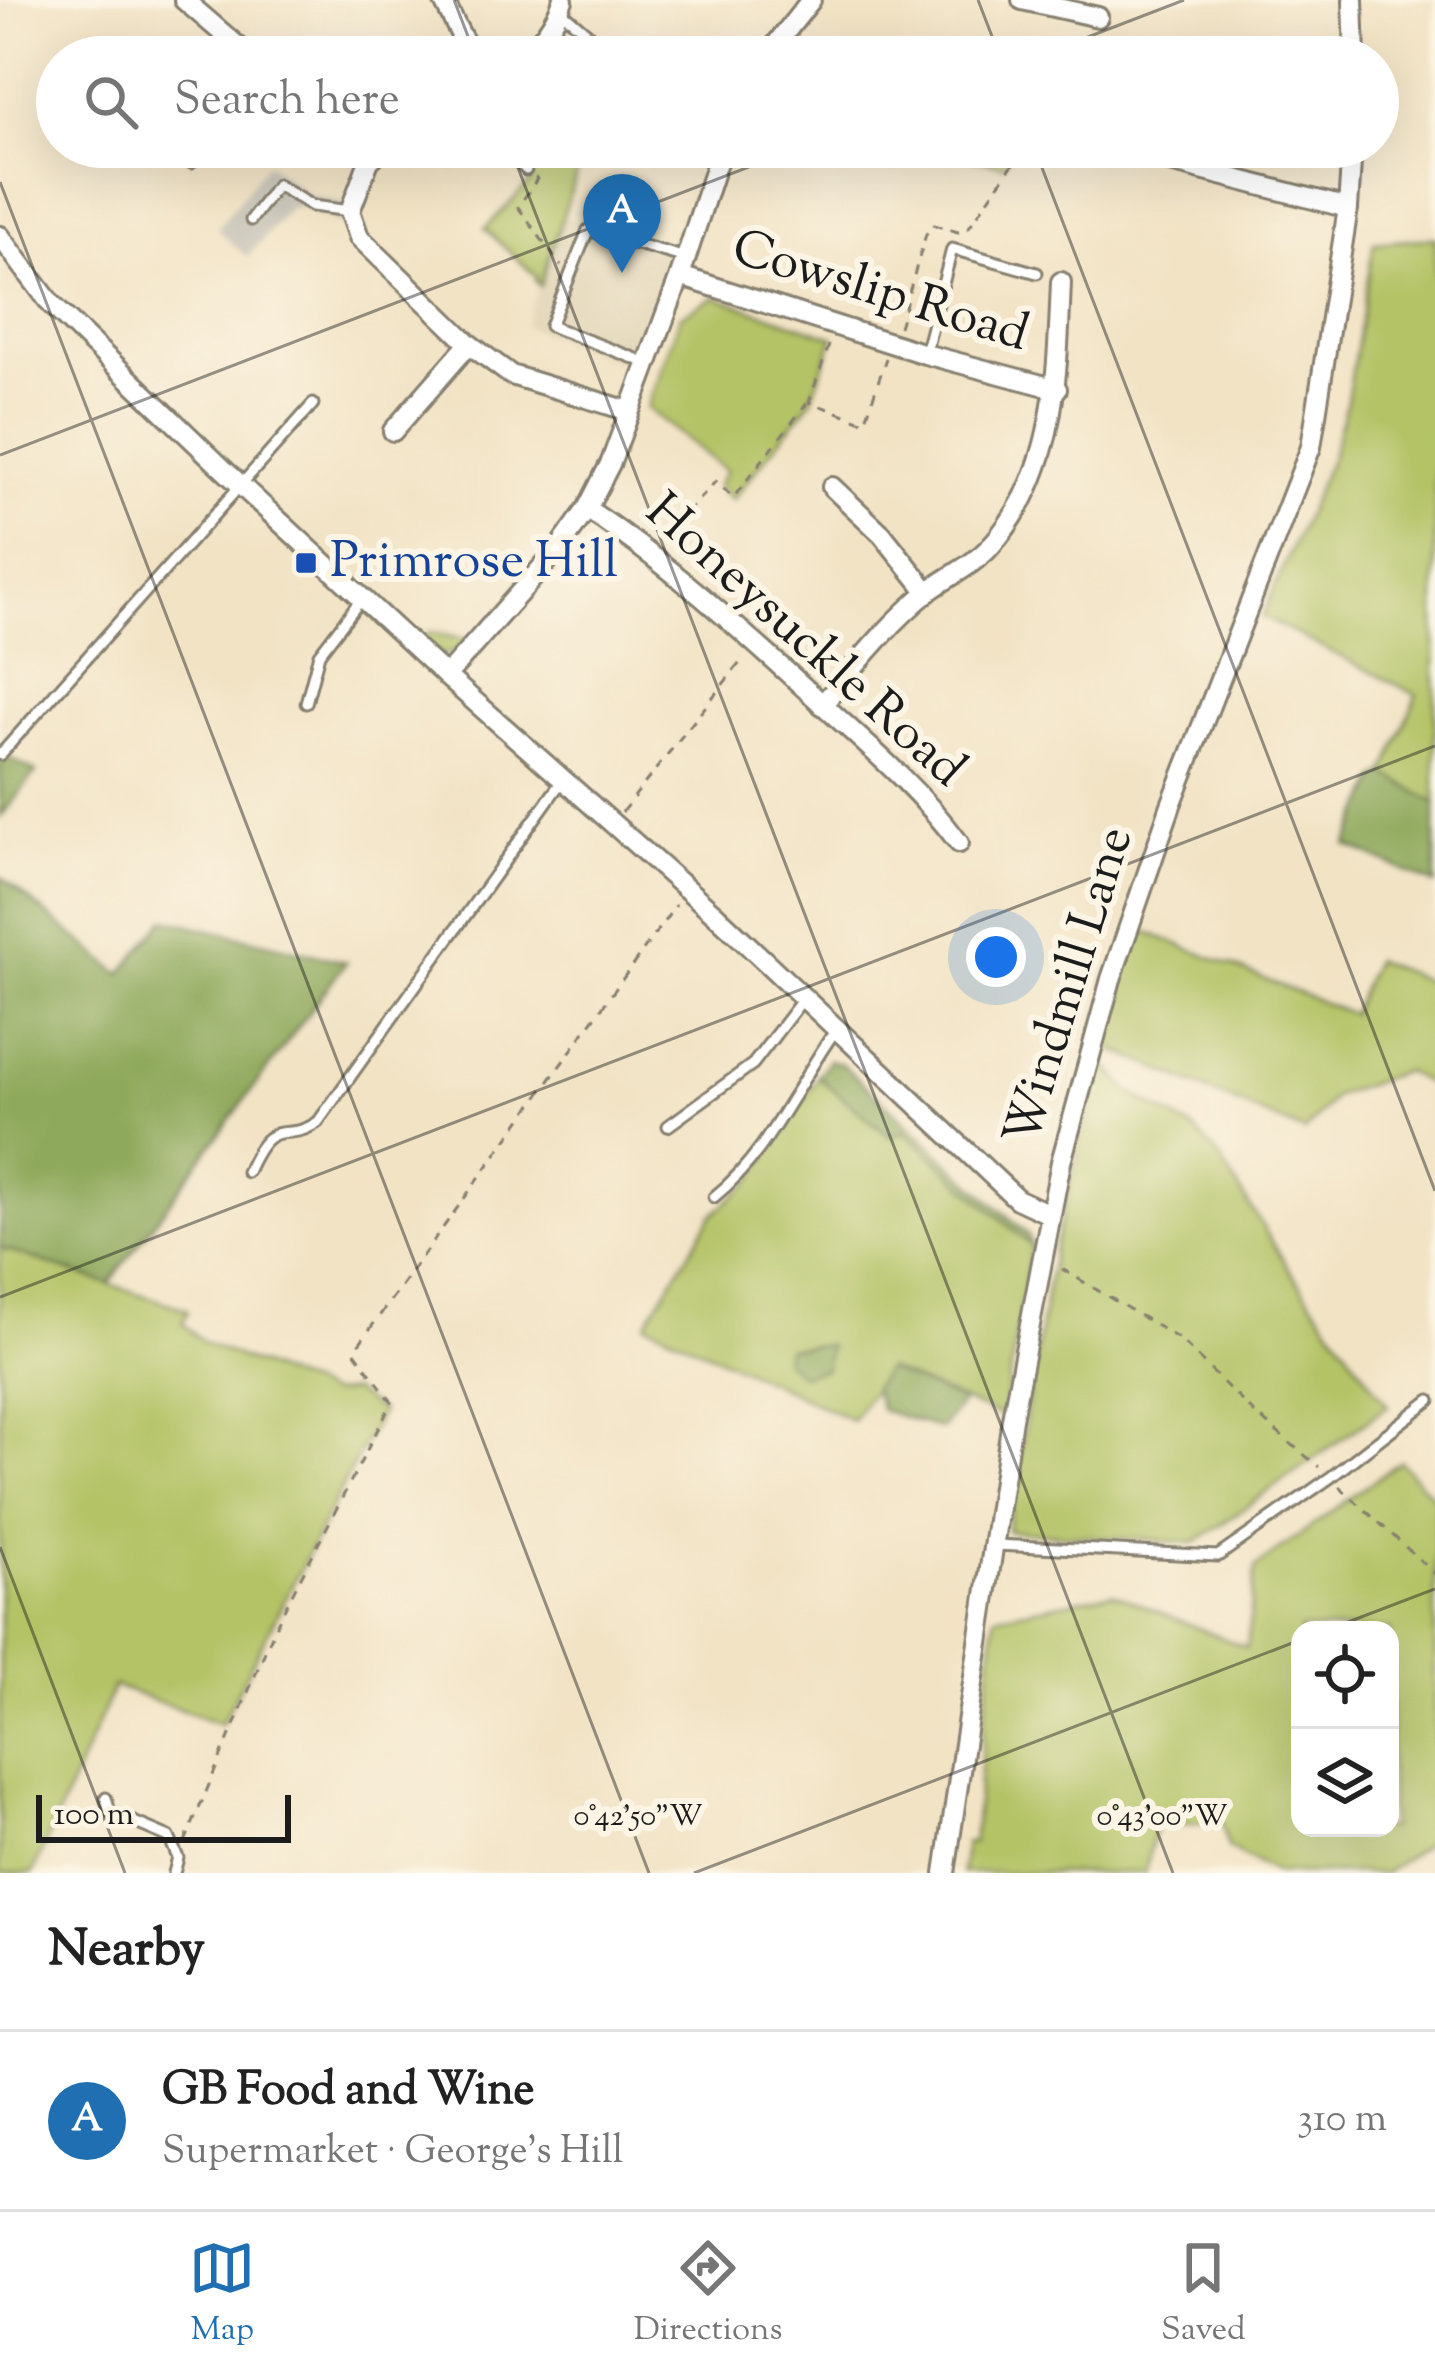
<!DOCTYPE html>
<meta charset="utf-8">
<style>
:root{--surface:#fff;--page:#f2f2f2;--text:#222;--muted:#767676;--line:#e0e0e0;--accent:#1f6fb2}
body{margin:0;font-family:"Sorts Mill Goudy",serif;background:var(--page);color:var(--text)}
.controls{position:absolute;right:36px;bottom:36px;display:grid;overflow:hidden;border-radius:24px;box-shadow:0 12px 48px #0002}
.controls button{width:108px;height:108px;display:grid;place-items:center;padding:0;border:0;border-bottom:3px solid var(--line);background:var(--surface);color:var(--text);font:60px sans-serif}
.scale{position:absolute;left:36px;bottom:30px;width:255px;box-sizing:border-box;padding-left:12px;border:6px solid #1c1c1c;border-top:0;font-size:33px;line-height:42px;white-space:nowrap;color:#1c1c1c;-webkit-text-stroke:9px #fcf5e5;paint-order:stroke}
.you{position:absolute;left:996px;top:957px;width:42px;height:42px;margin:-30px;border:9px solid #fff;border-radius:50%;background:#1a73e8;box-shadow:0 0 0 18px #1a73e833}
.badge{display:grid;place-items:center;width:78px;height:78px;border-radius:50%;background:var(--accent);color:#fff;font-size:39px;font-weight:700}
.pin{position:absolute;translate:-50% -99px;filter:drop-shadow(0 3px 6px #0008)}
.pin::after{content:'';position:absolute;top:63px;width:42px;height:36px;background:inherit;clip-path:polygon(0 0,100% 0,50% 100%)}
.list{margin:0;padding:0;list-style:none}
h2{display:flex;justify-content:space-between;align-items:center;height:156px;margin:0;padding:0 48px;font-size:51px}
h2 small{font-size:39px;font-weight:400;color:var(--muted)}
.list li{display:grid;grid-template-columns:78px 1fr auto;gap:36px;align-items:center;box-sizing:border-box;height:180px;padding:0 48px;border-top:3px solid var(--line)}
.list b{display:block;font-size:45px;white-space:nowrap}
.list p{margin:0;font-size:39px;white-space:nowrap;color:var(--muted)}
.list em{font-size:39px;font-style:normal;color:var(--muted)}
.icon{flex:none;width:66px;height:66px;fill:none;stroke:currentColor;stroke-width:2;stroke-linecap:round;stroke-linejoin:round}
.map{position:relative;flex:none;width:1435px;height:1873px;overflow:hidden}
.search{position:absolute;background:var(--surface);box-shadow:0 12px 48px #0002;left:36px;right:36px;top:36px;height:132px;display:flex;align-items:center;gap:30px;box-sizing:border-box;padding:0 42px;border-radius:66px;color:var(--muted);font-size:45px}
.sheet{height:336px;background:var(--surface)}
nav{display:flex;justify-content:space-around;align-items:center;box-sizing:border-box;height:168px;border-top:3px solid var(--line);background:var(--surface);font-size:33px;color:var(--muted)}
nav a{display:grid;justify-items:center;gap:6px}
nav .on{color:var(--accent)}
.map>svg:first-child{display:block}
.built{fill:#e2d6b7}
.industrial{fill:#c8c4b8}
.green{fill:#b4c366;stroke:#687041;stroke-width:3;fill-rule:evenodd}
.forest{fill:#8fa95b;stroke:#56623c;stroke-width:3}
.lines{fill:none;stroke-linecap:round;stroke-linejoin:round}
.lane-casing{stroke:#878070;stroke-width:15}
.street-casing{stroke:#878070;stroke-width:24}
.path{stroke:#878070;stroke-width:3;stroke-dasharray:9 9;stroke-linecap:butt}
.lane{stroke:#fff;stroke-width:9}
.street{stroke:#fff;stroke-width:18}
.ticks{fill:none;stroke:#1c1c1c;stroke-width:3;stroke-opacity:0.45}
.transit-dot{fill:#1a4fb4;stroke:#fcf5e5;stroke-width:4.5}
.labels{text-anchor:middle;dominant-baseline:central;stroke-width:12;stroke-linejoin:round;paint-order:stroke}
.street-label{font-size:51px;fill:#1c1c1c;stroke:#fcf5e5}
.transit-label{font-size:51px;fill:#164399;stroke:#fcf5e5;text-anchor:start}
.ticks-label{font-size:30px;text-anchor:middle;fill:#1c1c1c;stroke:#fcf5e5;stroke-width:12;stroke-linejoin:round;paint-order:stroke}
</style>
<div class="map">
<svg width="1435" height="1873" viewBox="0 0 1435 1873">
<rect width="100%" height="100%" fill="#fcf5e5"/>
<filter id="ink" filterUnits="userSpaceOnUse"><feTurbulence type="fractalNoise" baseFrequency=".00833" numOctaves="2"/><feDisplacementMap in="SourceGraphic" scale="24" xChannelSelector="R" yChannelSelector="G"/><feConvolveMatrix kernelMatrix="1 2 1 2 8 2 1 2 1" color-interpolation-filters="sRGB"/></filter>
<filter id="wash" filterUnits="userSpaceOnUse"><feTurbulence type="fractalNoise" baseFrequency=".004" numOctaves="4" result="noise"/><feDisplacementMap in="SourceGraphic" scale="48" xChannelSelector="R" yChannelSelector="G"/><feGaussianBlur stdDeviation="2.7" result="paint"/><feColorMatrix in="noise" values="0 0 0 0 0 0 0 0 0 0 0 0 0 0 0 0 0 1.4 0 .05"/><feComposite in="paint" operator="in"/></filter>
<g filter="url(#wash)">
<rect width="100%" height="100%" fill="#f2e3c5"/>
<!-- built -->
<path class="built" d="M564 217 674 256 633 367 524 326Z"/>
<!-- industrial -->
<path class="industrial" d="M267 163 307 194 342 203 343 225 300 206 289 209 247 257 217 229Z"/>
<!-- green -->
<g class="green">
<path d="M917 147H1015L1003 165Z"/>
<path d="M545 148H567L582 157 540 286 535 281 537 277 485 229 532 180 528 175 548 153Z"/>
<path d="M1435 238V803L1385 773 1417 695 1262 617 1331 457 1347 401 1374 243Z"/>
<path d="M715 297 834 337 811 401 732 500 717 486 726 471 647 408 681 315Z"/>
<path d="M429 632 468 640 456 652 443 655 423 642Z"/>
<path d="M1135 927 1351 1014 1374 960 1435 984V1088L1405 1071 1335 1096 1305 1132 1104 1046Z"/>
<path d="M1101 1060 1131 1093 1193 1129 1217 1154 1291 1272 1388 1406 1195 1543 1007 1531 1053 1252Z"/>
<path d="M818 1077 890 1137 903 1130 1031 1246 1003 1417 887 1369 852 1420 646 1323 713 1214 751 1182Z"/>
<path d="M0 1248 188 1310 183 1323 204 1343 330 1394 352 1391 381 1411 221 1724 114 1686 33 1873H0Z"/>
<path d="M1400 1461 1435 1499V1837L1385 1873H1277L1228 1848 1222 1823 1156 1825 1145 1873H962L965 1843H973L995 1616 1113 1593 1247 1648 1255 1568ZM1300 1630H1390V1828H1300Z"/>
</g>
<!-- forest -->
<g class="forest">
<path d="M3 755 36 772 0 818V758Z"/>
<path d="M1385 773 1435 803V885L1347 845 1377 780Z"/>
<path d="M0 876 121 974 165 919 346 962 109 1284 0 1248Z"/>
<path d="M829 1060 842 1064 1028 1235 1031 1246 904 1131 891 1137 818 1077Z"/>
<path d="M829 1345 825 1369 801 1375 784 1360 786 1348Z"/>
<path d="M886 1369 963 1401 941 1429 881 1410 873 1388Z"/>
</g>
</g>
<g filter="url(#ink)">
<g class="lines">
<!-- lane casing -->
<g class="lane-casing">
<g id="lane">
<path d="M560 10 615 57"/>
<path d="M504 147 526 170"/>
<path d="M191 163 201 147"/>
<path d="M251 220 277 185 312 206 350 211"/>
<path d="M925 354 952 249 1037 273"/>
<path d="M647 363 550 326 588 230 686 258"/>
<path d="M306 703 319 654 362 598"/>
<path d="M0 755 313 404"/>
<path d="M668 1126 753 1064 803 999"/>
<path d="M247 1172C274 1111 283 1146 318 1122L564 778"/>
<path d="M714 1197C767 1155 796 1086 835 1031"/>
<path d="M996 1545 1218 1556 1331 1477 1430 1400"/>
<path d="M106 1798 110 1812 169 1837 178 1858 174 1873"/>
</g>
</g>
<!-- street casing -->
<g class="street-casing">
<g id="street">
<path d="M184 0 248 55"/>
<path d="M443 0 472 57"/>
<path d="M1022 0 1098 17"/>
<path d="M1353 0 1355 57"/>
<path d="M521 57C538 47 557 20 563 0"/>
<path d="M766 57 811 0"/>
<path d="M384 147 369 161 350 211 359 237 469 344 511 375 629 411"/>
<path d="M1135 147 1147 156 1348 208"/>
<path d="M0 236 51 304 220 466 446 676 716 915 1017 1199 1049 1214"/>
<path d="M680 276 925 354 1057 389"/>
<path d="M393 431 469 344"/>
<path d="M832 487 882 534 928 592"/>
<path d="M587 509C668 563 737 627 809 692 861 740 917 786 959 843"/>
<path d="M446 676 560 547 587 509 611 462 680 276 722 147"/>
<path d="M822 705C856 665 888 624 929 591 947 577 972 566 988 549 1057 476 1057 375 1061 282"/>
<path d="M945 1873 1012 1419 1061 1162 1111 979 1171 805 1311 447 1348 208 1352 147"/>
</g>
</g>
<!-- path -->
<g class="path">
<path d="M1093 57 1096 36"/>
<path d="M535 177 537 179 518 207 561 266"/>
<path d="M899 327 926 234 934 225 958 232 967 230 1025 147"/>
<path d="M829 345 809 402 865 422 886 358"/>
<path d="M662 539 716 481 733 498 807 403"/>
<path d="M622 812 743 659"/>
<path d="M1062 1269 1179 1339 1253 1412 1319 1467"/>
<path d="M1339 1486 1435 1574"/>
<path d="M185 1842 277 1623 392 1402 354 1351 676 905"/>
</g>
<!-- lane -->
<use href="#lane" class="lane"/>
<!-- street -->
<use href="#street" class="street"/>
</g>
</g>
<!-- ticks -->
<path class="ticks" d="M454 0 476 57M978 0 1000 57M1036 57 1184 0M510 147 1173 1873M1034 147 1435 1191M0 182 649 1873M0 455 801 147M0 1297 1435 746M0 1547 125 1873M1327 1630 1435 1589M694 1873 1300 1640"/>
<!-- markers -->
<rect class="transit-dot" x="294" y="551" width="24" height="24" rx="6"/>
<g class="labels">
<!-- street labels -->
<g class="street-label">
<text transform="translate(880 293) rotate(17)">Cowslip Road</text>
<text transform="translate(804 642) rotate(42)">Honeysuckle Road</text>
<text transform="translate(1071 987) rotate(-73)">Windmill Lane</text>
</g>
<!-- transit labels -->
<g class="transit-label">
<text x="330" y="563">Primrose Hill</text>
</g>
</g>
<g class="ticks-label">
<text x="638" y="1825">0°42'50"W</text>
<text x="1162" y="1825">0°43'00"W</text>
</g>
</svg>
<div class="controls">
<button><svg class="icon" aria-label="locate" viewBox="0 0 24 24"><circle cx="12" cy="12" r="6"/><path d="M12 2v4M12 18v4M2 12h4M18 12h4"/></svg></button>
<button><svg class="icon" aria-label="layers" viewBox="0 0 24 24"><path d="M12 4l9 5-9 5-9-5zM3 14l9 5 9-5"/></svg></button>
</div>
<div class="scale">100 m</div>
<div class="you"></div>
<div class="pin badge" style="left:622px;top:273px">A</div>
<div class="search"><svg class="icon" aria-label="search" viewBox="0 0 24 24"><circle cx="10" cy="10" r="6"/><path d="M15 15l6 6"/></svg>Search here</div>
</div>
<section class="sheet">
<h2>Nearby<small></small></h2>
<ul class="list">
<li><span class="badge">A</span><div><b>GB Food and Wine</b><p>Supermarket · George's Hill</p></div><em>310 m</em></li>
</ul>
</section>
<nav>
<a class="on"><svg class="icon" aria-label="map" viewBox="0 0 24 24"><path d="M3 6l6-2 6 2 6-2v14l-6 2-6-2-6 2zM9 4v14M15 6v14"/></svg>Map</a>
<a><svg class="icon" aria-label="directions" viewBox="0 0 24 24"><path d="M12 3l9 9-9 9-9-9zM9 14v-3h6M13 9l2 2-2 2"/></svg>Directions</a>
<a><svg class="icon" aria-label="saved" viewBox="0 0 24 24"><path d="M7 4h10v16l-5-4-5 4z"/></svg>Saved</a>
</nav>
